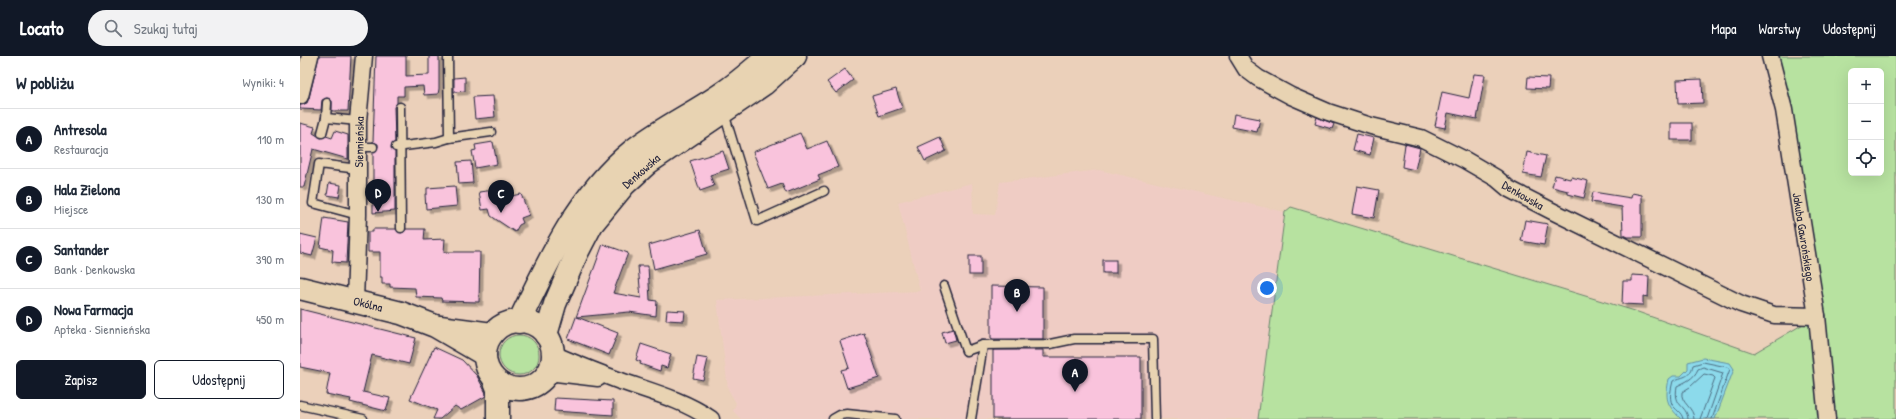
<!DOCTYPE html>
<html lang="pl">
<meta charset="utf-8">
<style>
:root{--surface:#fff;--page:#f2f2f3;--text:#1f2937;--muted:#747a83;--line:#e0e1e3;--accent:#111827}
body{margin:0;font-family:"Patrick Hand",sans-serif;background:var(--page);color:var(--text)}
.controls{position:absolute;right:12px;top:12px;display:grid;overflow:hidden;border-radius:6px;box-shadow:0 4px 16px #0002}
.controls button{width:36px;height:36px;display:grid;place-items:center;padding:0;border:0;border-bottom:1px solid var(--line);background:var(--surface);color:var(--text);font:20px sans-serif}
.you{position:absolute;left:967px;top:232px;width:14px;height:14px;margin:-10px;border:3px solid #fff;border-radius:50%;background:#1a73e8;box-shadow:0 0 0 6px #1a73e833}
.badge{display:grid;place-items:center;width:26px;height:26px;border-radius:50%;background:var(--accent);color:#fff;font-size:13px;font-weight:700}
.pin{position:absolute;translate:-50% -33px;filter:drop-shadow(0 1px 2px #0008)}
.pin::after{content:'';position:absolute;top:21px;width:14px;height:12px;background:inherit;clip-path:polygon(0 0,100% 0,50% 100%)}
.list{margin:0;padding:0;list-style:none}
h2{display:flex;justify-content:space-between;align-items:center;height:52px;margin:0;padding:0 16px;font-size:17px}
h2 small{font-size:13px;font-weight:400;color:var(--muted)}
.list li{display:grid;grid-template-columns:26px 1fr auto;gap:12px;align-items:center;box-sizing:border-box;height:60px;padding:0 16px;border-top:1px solid var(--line)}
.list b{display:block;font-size:15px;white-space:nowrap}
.list p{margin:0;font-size:13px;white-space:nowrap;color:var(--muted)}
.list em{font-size:13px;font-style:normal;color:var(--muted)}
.actions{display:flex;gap:8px;padding:12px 16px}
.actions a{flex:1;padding:9px 0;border:1px solid var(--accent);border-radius:6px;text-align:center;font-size:14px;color:var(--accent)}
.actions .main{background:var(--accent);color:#fff}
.icon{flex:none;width:22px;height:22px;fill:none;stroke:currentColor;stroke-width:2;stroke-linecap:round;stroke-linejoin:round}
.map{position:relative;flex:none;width:1596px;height:363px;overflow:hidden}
header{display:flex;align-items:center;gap:24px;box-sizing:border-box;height:56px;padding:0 20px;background:var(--accent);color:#fff}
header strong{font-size:19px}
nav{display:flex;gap:22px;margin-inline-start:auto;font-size:14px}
.search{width:280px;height:36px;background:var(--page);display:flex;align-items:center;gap:10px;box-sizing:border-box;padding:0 14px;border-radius:22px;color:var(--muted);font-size:15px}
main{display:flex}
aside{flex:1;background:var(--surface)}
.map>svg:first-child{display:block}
.built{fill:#efccc4}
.green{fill:#b7e2a0;stroke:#6c826e;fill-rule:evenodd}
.water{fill:#8cdaeb;stroke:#6290a5}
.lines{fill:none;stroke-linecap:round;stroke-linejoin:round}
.shore{stroke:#4c6c81;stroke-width:1}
.building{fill:#f9c3dc;stroke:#22223b;filter:url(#shadow)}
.lane-casing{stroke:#22223b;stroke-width:11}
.street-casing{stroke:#22223b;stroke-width:19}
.secondary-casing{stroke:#22223b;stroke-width:25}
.lane{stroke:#e8d3b2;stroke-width:8}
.street{stroke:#e8d3b2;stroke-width:16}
.secondary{stroke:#e8d3b2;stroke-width:22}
.labels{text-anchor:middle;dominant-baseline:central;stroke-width:3;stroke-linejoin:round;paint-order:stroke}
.street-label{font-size:12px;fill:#22223b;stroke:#e8d3b2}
</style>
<header>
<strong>Locato</strong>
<div class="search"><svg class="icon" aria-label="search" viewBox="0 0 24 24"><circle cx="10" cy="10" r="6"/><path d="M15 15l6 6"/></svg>Szukaj tutaj</div>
<nav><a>Mapa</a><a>Warstwy</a><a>Udostępnij</a></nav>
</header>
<main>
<aside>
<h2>W pobliżu<small>Wyniki: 4</small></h2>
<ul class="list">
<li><span class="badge">A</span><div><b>Antresola</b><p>Restauracja</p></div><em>110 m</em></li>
<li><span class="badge">B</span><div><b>Hala Zielona</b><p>Miejsce</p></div><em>130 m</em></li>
<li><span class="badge">C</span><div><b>Santander</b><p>Bank · Denkowska</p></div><em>390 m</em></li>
<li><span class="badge">D</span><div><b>Nowa Farmacja</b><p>Apteka · Siennieńska</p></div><em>450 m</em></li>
</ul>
<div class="actions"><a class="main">Zapisz</a><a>Udostępnij</a></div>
</aside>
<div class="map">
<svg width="1596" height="363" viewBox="0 0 1596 363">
<defs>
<filter id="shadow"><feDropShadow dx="3.5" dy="3.5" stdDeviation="0" flood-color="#0004"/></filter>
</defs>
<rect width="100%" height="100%" fill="#ebd0ba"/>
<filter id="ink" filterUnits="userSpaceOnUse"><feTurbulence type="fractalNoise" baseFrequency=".025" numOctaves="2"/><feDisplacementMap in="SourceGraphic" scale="8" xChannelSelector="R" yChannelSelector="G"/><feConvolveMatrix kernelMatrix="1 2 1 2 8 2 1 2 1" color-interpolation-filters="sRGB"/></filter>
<g filter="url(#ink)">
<!-- built -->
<path class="built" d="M799 114 985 156 958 363H441L433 355 436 347 428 333 417 244 620 235 598 146 672 127 673 158 695 159 700 126Z"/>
<!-- green -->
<g class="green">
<path d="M1470 0H1596V363H958L985 156 991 151 1335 255 1454 297 1517 260ZM1551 15H1581V117H1551Z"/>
<circle cx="219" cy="299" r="20"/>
</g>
<!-- water -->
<path class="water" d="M1403 302 1430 307 1434 313 1415 363H1381C1366 348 1365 343 1369 323L1373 320H1381L1388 313V306Z"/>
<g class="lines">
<!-- shore -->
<g class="shore">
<path d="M1383 363C1382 356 1375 354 1372 348 1369 341 1371 333 1373 325 1382 320 1390 323 1393 309L1403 306 1427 311 1430 313 1412 363"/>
<path d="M1388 363C1387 348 1373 352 1377 330 1385 326 1394 323 1398 313L1403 311 1423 317 1407 363"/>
<path d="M1394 363C1394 351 1380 347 1382 336L1390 331 1404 318 1413 320 1415 322 1400 363"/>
</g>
</g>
<!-- building -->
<g class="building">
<path d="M19 0H51L48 55H32V45L27 42 22 44 21 54 0 53V49L7 47 9 42Z"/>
<path d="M76 0H106V20L129 19V0H139V33L138 38 124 39 123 30 104 31V40H97V47L94 51 95 86 91 91 95 96V155L73 157V96L78 91V88L73 86Z"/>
<path d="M545 13 553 24 536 37 527 26Z"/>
<path d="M1174 18 1185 19 1177 63 1148 57 1145 72 1135 70 1142 36 1169 42Z"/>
<path d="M165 21V35L154 36V22Z"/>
<path d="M1228 21 1249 22 1248 33 1227 32Z"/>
<path d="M1402 23 1403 47 1378 48 1377 24Z"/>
<path d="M596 33 602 52 579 60 572 40Z"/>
<path d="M193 40 195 61 175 63 173 41Z"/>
<path d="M934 58 960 63 957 76 932 71Z"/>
<path d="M1017 61 1034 68 1032 73 1015 68Z"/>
<path d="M0 67 15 71 13 77 21 82 26 80 32 82 35 75 48 79V103L13 93 4 131H0Z"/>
<rect x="1371" y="67" width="21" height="17"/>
<path d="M500 77 507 93 527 85 538 111 518 119 520 123 486 137 482 128 468 133 453 96Z"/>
<path d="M1057 78 1074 82 1070 99 1053 94Z"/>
<path d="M640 81 646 95 625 105 618 91Z"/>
<path d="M193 86 197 108 175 112 172 95 176 94 175 89Z"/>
<path d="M1105 88 1120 92 1115 114 1102 111Z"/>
<path d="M423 95 429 113 410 119 414 130 400 135 390 105Z"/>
<path d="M1227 96 1246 100 1241 121 1223 118Z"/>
<path d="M171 105 173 127 159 128 157 106Z"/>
<path d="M1255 119 1270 123 1271 121 1288 125 1284 142 1268 138V135L1252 131Z"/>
<path d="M29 127 41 129 39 141 27 139Z"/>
<path d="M155 130 157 150 126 153 125 138H127V132Z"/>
<path d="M1057 130 1079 134 1074 162 1052 158Z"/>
<path d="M194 134 196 143 221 138 229 159 221 162 223 167 219 169 215 176 191 160 189 153 182 154 179 136Z"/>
<path d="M1293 136 1331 142 1332 137 1342 139V181H1327L1323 179 1322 151 1291 146Z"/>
<path d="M24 162 48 166 46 207 32 206 33 194 20 191Z"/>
<path d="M1225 164 1248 168 1244 189 1221 185Z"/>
<path d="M73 173H96L101 177 104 176 106 173H125L124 184 145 183 144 196H180L179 246 142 245 141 242 116 241 115 232 90 231V228H82V221H80V196H68V176H73Z"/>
<path d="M400 174 407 198 354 213 349 189Z"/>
<path d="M0 178 17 182 12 200 0 197Z"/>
<path d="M303 188 328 197 313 237 341 242 338 210H348L350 244 357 245 356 260 329 256 277 261 318 277 309 299 268 283Z"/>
<rect x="669" y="200" width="12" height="19"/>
<rect x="803" y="204" width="13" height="13"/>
<path d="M1332 219 1349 220 1348 241 1343 240V249L1322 248 1323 225H1332Z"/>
<path d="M691 230 743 231V283H693L691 282Z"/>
<path d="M0 253 116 282 109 308 72 299 63 336 90 342 86 355 50 346 51 343 26 338 30 317 0 311Z"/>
<path d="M367 254 385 255 384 265 366 264Z"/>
<path d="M653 273 656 284 645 287 642 276Z"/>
<path d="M564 277 579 322 547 332 541 314 549 312 540 285Z"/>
<path d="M341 288 371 298 367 312 361 310 360 315 340 308 341 306 336 304Z"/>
<path d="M134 291 162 304 177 320 186 337V340L161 354 155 350 140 363H133L137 354 110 343Z"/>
<path d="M693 294H743V301H841V363H693Z"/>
<path d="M397 301 408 303 403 324 393 322Z"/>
<path d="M255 342 313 345V359L254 355Z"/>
</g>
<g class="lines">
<!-- lane casing -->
<g class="lane-casing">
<g id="lane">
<path d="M148 0 149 82"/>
<path d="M100 51 101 172"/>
<path d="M424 57 457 165 524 135"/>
<path d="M26 62 27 47"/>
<path d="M22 77 26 62 58 65"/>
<path d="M58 91H73"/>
<path d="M96 91 136 86 149 82 191 76"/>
<path d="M58 159 13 147 19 108 58 113"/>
<path d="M644 230 666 295 683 289"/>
<path d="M0 349 63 363"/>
<path d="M533 363 540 359 547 358 595 363"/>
<path d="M671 363 683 289 750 288 774 283H853L855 363"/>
</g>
</g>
<!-- street casing -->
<g class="street-casing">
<g id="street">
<path d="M938 0 946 13 958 22 991 40 1028 56 1071 70 1121 82 1165 104 1196 122 1209 133 1252 155 1441 248 1474 259 1517 260"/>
<path d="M1470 0 1484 54 1517 260 1527 363"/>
<path d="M0 40 10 0"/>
<path d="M55 245 58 159V65L64 0"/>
<path d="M253 298C273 307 294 315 315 323 348 335 382 343 411 363"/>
<path d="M248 316 298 322"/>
</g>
</g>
<!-- secondary casing -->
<g class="secondary-casing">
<g id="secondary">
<path d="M0 232 101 257 135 270 185 299"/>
<circle cx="219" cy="299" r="34"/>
<path d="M219 266C248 205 279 138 332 95 361 72 394 57 424 36 440 25 454 12 469 0"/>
<path d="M140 271 192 278"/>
<path d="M246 279 255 248 277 197 292 168 324 129 348 107 464 28 495 0"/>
<path d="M194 323 198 333V363"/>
</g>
</g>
<!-- lane -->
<use href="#lane" class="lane"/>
<!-- street -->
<use href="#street" class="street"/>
<!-- secondary -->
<use href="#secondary" class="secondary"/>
</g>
</g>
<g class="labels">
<!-- street labels -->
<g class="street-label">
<text transform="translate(59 86) rotate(-89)">Siennieńska</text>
<text transform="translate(341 115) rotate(-41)">Denkowska</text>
<text transform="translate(1223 139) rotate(30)">Denkowska</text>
<text transform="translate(1504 181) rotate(81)">Jakuba Gawrońskiego</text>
<text transform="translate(68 248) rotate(14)">Okólna</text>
</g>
</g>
</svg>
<div class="controls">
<button>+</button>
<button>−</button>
<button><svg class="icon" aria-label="locate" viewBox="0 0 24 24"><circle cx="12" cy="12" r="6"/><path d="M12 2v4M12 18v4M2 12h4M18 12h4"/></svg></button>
</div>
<div class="you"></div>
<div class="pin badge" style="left:775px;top:336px">A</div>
<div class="pin badge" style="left:717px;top:256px">B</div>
<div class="pin badge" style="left:201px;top:157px">C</div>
<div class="pin badge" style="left:78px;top:156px">D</div>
</div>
</main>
